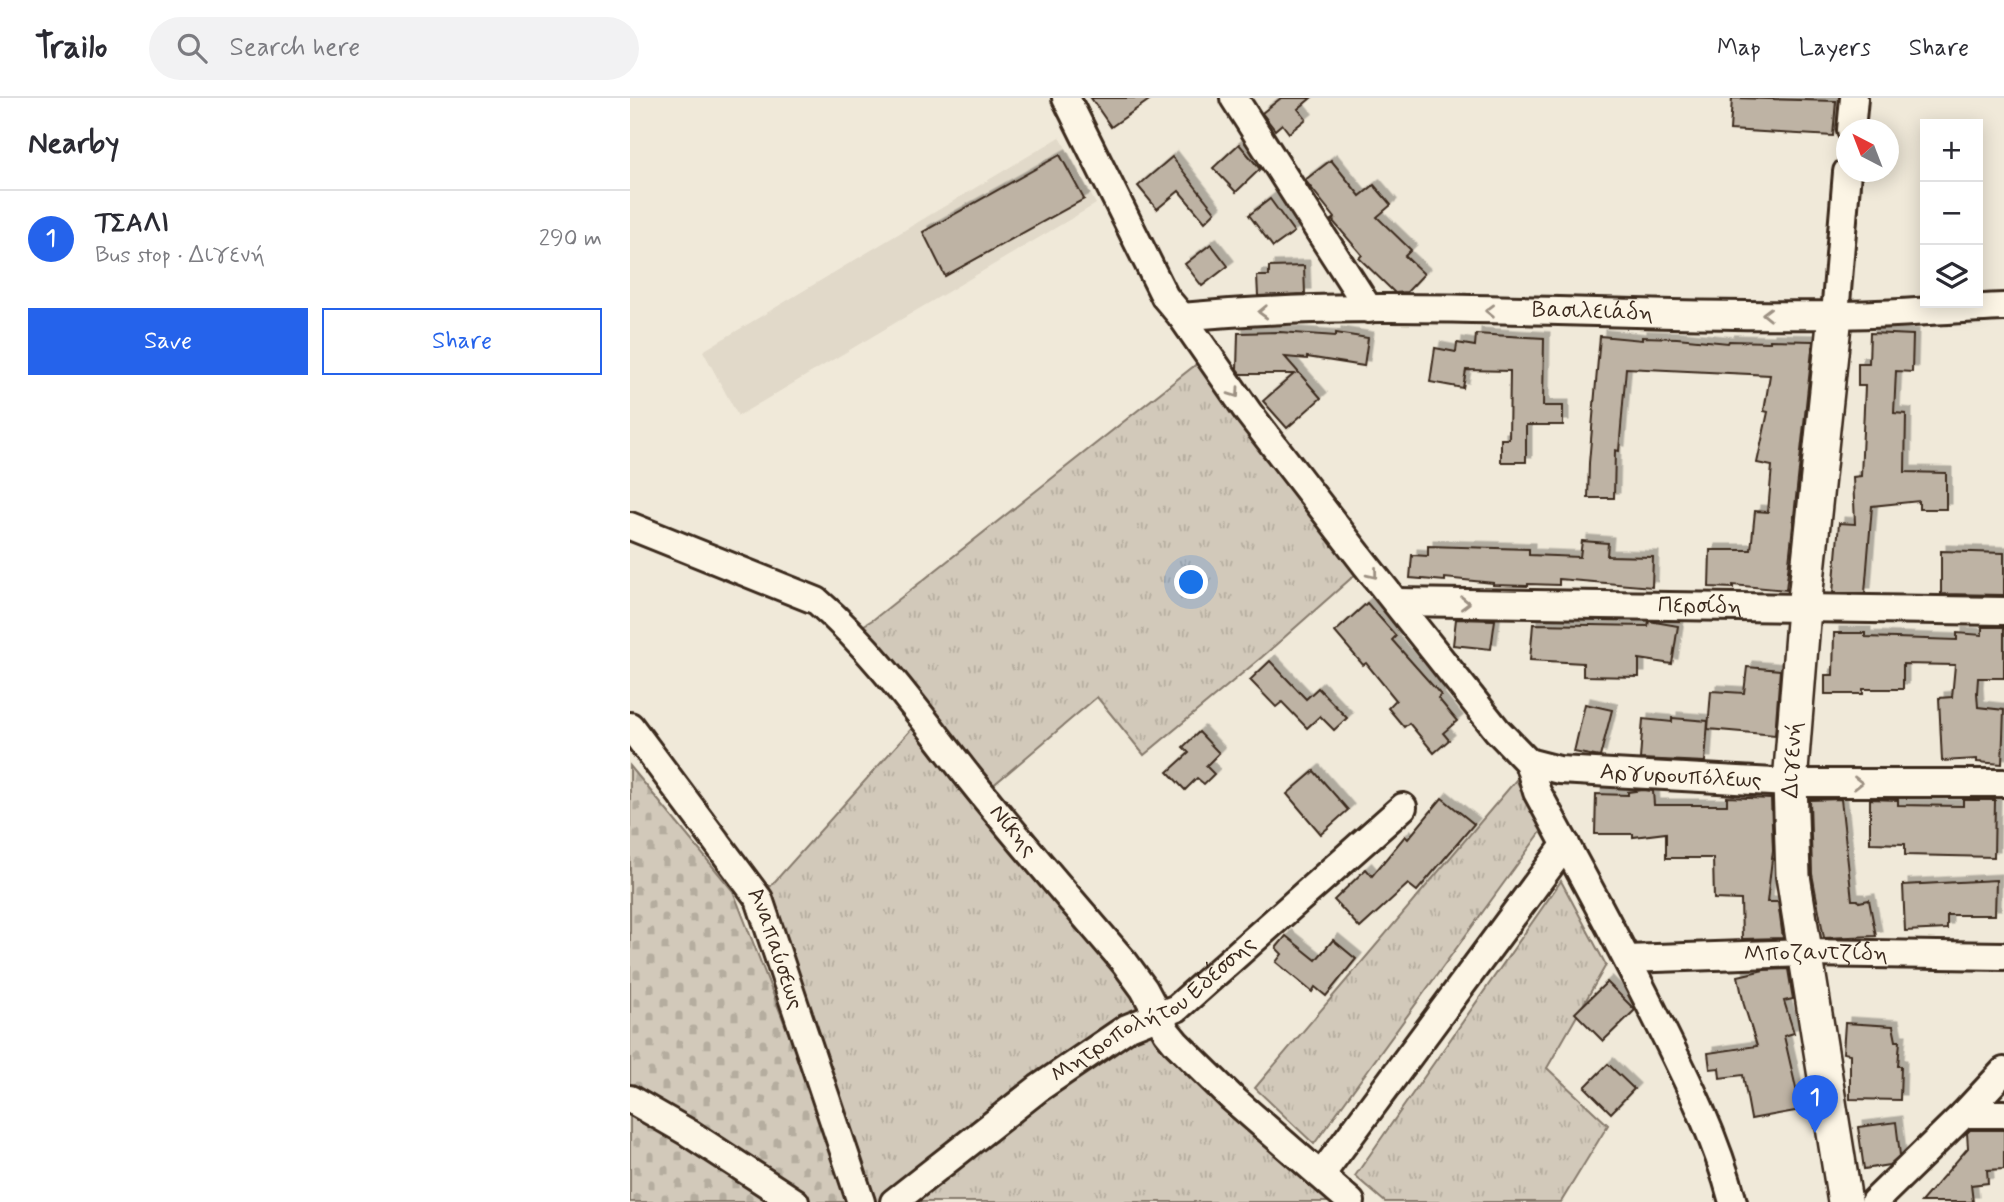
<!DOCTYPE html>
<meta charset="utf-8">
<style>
:root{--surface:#fff;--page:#f2f2f3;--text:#2b2b33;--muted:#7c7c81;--line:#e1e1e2;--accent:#2563eb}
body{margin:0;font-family:Mynerve,sans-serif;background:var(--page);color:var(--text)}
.controls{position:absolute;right:21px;top:21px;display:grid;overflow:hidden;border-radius:0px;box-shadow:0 4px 18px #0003}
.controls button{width:63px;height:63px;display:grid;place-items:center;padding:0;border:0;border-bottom:2px solid var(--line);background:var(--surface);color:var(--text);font:35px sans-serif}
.compass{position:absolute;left:1206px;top:21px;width:63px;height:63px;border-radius:50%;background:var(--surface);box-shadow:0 4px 18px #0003;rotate:318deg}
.you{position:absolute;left:562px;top:485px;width:24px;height:24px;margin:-18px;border:5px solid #fff;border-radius:50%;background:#1a73e8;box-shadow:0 0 0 10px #1a73e833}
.badge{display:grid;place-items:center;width:46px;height:46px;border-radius:50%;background:var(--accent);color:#fff;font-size:23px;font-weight:700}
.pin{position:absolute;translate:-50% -58px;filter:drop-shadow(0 2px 4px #0008)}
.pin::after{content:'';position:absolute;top:37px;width:24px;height:21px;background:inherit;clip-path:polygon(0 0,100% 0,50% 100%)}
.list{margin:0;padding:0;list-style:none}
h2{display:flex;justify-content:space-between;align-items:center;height:91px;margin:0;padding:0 28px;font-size:30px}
h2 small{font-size:23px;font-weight:400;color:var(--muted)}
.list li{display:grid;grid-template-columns:46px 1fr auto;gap:21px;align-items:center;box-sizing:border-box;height:98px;padding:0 28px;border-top:2px solid var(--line)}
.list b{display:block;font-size:26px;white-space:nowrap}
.list p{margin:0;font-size:23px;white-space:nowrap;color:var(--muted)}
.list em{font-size:23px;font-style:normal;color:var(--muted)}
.actions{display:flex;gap:14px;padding:21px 28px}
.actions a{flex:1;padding:16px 0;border:2px solid var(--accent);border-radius:0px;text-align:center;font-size:24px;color:var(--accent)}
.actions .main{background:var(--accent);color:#fff}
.icon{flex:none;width:38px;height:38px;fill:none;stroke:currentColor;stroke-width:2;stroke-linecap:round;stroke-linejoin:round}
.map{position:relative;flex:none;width:1374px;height:1104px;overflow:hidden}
header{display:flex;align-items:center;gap:42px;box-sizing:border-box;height:98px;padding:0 35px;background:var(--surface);border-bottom:2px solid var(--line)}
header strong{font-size:33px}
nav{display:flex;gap:38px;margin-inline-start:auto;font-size:24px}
.search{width:490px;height:63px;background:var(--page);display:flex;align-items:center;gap:18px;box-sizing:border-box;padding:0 24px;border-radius:38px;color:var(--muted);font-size:26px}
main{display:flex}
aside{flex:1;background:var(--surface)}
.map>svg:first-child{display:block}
.built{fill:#e1d9c9}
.grass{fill:url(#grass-tufts);stroke:#867a6c;stroke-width:2}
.cemetery{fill:url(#cemetery-stones);stroke:#867a6c;stroke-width:2}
.building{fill:#beb3a4;stroke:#3b2a1e;stroke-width:2;filter:url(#shadow)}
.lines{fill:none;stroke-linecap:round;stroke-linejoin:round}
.minor-casing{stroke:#3b2a1e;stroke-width:32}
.major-casing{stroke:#3b2a1e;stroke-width:38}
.minor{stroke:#fcf5e5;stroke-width:26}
.major{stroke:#fcf5e5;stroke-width:33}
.oneway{stroke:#9c9082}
.labels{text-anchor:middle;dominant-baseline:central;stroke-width:5;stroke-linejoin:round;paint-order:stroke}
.street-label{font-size:23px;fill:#3b2a1e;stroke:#fcf5e5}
</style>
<header>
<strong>Trailo</strong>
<div class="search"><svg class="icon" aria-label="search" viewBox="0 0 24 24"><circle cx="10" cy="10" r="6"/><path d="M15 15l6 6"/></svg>Search here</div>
<nav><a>Map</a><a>Layers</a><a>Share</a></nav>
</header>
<main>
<aside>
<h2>Nearby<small></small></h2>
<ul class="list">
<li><span class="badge">1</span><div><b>ΤΣΑΛΙ</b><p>Bus stop · Διγενή</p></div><em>290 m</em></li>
</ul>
<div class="actions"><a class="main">Save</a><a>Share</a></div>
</aside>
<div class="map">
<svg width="1374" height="1104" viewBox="0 0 1374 1104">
<defs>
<pattern id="grass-tufts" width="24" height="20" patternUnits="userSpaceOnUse" patternTransform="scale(1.75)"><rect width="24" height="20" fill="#d2c9ba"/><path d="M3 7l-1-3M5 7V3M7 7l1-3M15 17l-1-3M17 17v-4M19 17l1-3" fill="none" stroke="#b5ad9f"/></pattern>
<pattern id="cemetery-stones" width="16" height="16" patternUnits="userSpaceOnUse" patternTransform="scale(1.75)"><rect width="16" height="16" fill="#d2c9ba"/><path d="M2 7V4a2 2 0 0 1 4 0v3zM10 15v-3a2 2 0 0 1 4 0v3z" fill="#b5ad9f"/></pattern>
<filter id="shadow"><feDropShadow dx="5.5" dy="-5.5" stdDeviation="0" flood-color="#0004"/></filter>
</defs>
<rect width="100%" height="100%" fill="#f0e9d9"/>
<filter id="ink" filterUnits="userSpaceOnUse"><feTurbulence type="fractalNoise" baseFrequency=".0143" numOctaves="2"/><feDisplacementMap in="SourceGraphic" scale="14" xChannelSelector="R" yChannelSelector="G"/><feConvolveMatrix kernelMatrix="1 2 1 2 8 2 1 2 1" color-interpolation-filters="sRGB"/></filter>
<g filter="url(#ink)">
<!-- built -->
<path class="built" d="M430 39 466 106 108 318 73 253Z"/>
<!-- grass -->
<g class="grass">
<path d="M578 257 736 467 632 559 514 657 467 599 353 696 537 934 721 1104H231L129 801 285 627 221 535 244 521Z"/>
<path d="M886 682 913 731 684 1046 625 990Z"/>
<path d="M931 783 976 867 917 970 978 1027 931 1104H755L725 1078Z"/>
</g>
<!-- cemetery -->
<path class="cemetery" d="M0 668 103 793 224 1104H0Z"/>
<!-- building -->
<g class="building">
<path d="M461 0H522L481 29Z"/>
<path d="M651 0H681L668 11 676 21 659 35 652 26 645 32 632 15Z"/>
<path d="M1102 0 1206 3 1203 38 1100 32Z"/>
<path d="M609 46 630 71 606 94 583 70Z"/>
<path d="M430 57 454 101 315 178 293 134Z"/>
<path d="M542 59 585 114 575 124 549 93 527 111 508 88Z"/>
<path d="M701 62 730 98 744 87 761 107 747 119 781 152 775 158 794 176 777 194 765 195 729 160 732 157 702 122 705 120 675 82Z"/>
<path d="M640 101 664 134 643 149 619 117Z"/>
<path d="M581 146 598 168 572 188 555 166Z"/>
<path d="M674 168 675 196 628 198 627 178H639V169Z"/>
<path d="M650 234 706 238V235L738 240 734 268 677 259V261L655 259 691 300 657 330 633 303 664 276H611L607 271 608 235Z"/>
<path d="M1240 235 1283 237 1282 274 1266 273 1264 315 1276 316 1275 374 1316 375V411H1289V403L1242 408 1235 495H1203L1209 425 1225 426 1223 379 1231 378 1235 288H1228V265H1239Z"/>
<path d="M846 236 914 240 913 308H933V327H896V364H871V341H879L880 273 836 272 833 290 800 284 805 250 826 254 827 245 845 248Z"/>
<path d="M970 238 1012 242V239L1047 240 1098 245 1099 243 1140 244V242L1183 243 1156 492 1103 487V490L1079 489 1080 452H1121L1125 413 1138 414 1142 368 1127 365 1138 314 1134 313 1140 277 996 270 989 353 985 352 984 400H958L959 365Z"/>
<path d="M952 443 978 445 977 458 1023 459 1022 489 929 481V487L898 486V488L863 487V485L815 480V483L780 480 782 457 798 458V448L899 451V457L950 459Z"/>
<path d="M1311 453 1374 455V497L1311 496Z"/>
<path d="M737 505 766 538 762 542 811 597 808 600 827 623 813 635 819 642 804 655 779 625 774 629 758 610 766 602 736 565 733 567 705 534Z"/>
<path d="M826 521 865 522 861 551 823 547Z"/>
<path d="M1019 523 1048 528 1042 566 1009 561V579L953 578V565L900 562 903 526 1018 528Z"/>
<path d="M1352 529H1374V580H1348L1347 595 1348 609 1374 612 1372 666 1347 664V661L1312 663 1309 600 1322 599 1325 567 1273 566V591H1233V596H1195V577H1203L1204 535H1235V539L1327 542V535L1352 537Z"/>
<path d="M640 563 676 601 688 590 717 620 704 632 690 618 677 630 652 604 646 609 620 582Z"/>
<path d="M1117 569 1150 572 1145 637 1078 631 1081 593 1114 595Z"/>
<path d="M955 606 982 612 970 659 944 654Z"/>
<path d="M1042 620 1078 623 1075 664 1010 661 1013 621 1042 624Z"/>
<path d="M569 634 589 655 576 668 584 676 574 686 567 680 555 692 538 674 559 655 553 649Z"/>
<path d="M684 673 718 712 691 736 657 696Z"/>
<path d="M1013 692 1023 693 1024 707H1097V699L1141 701 1143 752 1137 804H1148L1153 840 1112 841 1111 802 1084 801 1083 760H1036V735L1003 739V736H965L966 696 998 697V694Z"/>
<path d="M812 700 844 726 787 793 778 786 730 830 704 802 736 771 742 778 775 738 778 741Z"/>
<path d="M1211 701 1222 802H1228L1229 804 1239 802 1246 838 1194 840 1182 776 1180 702Z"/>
<path d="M1240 701 1268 702V707L1333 708V702H1365L1364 759 1275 757V746L1240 745Z"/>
<path d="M1366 782 1365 817H1317V831L1275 833 1273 787Z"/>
<path d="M656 838 686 862 703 842 726 861 696 898 685 889 682 894 646 864 652 856 646 850Z"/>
<path d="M1158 871 1163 901 1154 903 1164 935 1154 938 1171 1012 1121 1021 1113 977 1090 980 1089 970 1080 971 1078 955 1127 948 1114 907 1108 878 1134 872Z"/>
<path d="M977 884 1005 912 973 943 945 915Z"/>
<path d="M1215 925 1263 928 1266 943H1270L1268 968H1271L1270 1002 1220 1001V956L1213 955Z"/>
<path d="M978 966 1004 991 981 1015 955 989Z"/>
<path d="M1266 1024 1270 1057 1259 1067 1234 1071 1228 1029Z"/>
<path d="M1340 1032H1374V1071L1357 1072 1358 1085 1341 1087 1343 1104H1291L1338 1050 1337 1035Z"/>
</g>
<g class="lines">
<!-- minor casing -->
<g class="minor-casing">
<g id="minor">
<path d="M436 0 535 199 552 219 618 314 736 467 867 632 898 664 907 694C948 769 989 844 1027 921 1057 981 1086 1039 1103 1104"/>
<path d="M604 0 739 211"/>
<path d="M1221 32 1224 0"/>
<path d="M1205 217 1217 74"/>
<path id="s1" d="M552 219C769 198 987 221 1204 217 1261 217 1318 211 1374 209"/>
<path id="s2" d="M0 428 187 503C246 554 292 620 340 681 390 744 443 804 495 865L514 891 537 934 546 945 602 1000 721 1104"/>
<path id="s3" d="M766 504 1374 513"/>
<path id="s4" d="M0 628 129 801 231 1104"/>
<path id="s5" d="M898 664 929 672 1160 685H1374"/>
<path id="s6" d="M997 861 1176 855 1374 858"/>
<path d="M0 1001 59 1035 165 1104"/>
<path d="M1334 1016H1374"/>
<path d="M691 1077 936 746"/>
<path id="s7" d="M264 1104 409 990 497 930 547 910 773 709"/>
<path d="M1244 1104 1334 1016 1374 973"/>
</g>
</g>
<!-- major casing -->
<g class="major-casing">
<path id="major" d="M1205 217 1174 511 1160 685 1163 778 1215 1104"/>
</g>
<!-- minor -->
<use href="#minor" class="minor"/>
<!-- major -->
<use href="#major" class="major"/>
</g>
<!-- one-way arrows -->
<defs><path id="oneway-chevron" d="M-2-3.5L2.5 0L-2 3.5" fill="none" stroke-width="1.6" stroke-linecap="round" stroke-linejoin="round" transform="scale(1.75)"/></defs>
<g class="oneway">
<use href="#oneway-chevron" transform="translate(860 213) rotate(-179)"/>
<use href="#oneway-chevron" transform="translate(633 214) rotate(178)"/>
<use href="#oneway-chevron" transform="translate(1137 216) rotate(-179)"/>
<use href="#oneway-chevron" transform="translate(605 295) rotate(55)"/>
<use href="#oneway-chevron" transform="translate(743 476) rotate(51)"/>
<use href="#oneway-chevron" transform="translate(835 505) rotate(1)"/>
<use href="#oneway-chevron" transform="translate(1228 685)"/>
</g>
</g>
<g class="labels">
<!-- street labels -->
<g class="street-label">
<text stroke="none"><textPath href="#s1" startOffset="411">Βασιλειάδη</textPath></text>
<text stroke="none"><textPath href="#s3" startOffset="304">Περσίδη</textPath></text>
<text transform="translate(1163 662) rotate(-87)">Διγενή</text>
<text stroke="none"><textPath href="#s5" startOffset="154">Αργυρουπόλεως</textPath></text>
<text stroke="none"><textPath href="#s2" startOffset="504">Νίκης</textPath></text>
<text stroke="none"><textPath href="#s4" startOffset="268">Αναπαύσεως</textPath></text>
<text stroke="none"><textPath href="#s6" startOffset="189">Μποζαντζίδη</textPath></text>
<text stroke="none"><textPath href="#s7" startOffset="324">Μητροπολήτου Εδέσσης</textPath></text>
</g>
</g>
</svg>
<div class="controls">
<button>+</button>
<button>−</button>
<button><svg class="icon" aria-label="layers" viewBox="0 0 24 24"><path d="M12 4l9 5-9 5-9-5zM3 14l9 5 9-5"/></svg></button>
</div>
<svg class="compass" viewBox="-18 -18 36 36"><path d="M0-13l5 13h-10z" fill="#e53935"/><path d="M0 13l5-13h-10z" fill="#7c7c81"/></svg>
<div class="you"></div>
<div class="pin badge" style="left:1185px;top:1035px">1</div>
</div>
</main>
